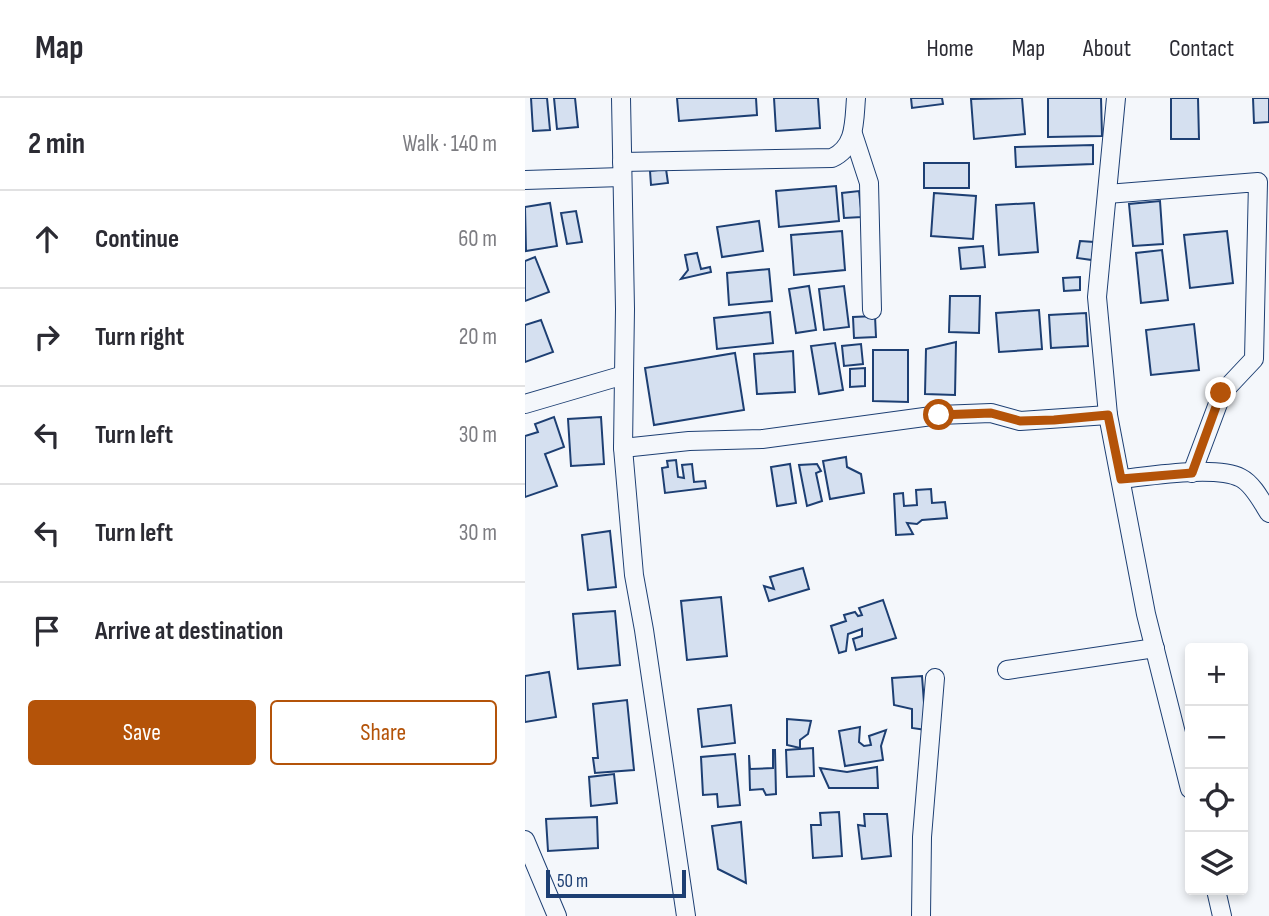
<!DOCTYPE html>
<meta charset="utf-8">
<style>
:root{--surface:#fff;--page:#f2f2f3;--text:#2b2b33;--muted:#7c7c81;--line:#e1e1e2;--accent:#b45309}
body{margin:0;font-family:"Sofia Sans Condensed",sans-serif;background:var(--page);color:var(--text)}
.controls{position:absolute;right:21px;bottom:21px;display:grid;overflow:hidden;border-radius:7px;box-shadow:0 4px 10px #0003}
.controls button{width:63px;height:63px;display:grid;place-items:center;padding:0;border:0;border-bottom:2px solid var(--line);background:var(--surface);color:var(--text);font:35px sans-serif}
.scale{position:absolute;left:21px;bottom:18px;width:140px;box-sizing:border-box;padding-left:7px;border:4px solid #1d3f73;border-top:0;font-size:19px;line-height:24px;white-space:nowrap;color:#1d3f73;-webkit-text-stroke:5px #f4f7fb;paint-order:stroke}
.stop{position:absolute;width:21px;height:21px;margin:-16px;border:5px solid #b45309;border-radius:50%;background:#fff}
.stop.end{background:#b45309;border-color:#fff;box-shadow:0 2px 7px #0008}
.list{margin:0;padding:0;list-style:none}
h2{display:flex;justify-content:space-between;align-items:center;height:91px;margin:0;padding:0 28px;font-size:30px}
h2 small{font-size:23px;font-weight:400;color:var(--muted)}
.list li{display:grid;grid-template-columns:46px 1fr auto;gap:21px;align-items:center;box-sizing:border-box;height:98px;padding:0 28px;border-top:2px solid var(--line)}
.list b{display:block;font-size:26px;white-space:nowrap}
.list em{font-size:23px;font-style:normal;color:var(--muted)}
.actions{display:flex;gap:14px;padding:21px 28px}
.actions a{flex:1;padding:16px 0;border:2px solid var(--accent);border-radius:7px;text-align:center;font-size:24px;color:var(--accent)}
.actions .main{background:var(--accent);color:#fff}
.icon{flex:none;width:38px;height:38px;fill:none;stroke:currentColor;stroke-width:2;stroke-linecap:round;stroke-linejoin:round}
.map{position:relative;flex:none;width:744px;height:818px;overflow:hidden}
header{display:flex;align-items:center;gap:42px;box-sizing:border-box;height:98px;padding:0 35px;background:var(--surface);border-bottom:2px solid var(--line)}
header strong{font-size:33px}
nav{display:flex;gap:38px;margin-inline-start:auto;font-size:24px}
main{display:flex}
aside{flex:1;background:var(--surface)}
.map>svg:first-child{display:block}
.building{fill:#d5e0f0;stroke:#1d3f73;stroke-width:2}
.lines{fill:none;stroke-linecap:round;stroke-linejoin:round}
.street-casing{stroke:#1d3f73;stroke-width:20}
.street{stroke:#f4f7fb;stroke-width:18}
.route{stroke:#b45309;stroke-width:9}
</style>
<header>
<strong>Map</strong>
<nav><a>Home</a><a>Map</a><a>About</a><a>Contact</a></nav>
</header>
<main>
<aside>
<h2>2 min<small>Walk · 140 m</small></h2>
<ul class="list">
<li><svg class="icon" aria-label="ahead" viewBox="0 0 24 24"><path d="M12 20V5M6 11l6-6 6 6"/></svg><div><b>Continue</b></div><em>60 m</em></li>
<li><svg class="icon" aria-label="right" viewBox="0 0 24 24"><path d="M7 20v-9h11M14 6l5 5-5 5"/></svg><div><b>Turn right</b></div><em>20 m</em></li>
<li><svg class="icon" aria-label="left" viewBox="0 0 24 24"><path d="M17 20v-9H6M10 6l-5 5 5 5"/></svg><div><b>Turn left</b></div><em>30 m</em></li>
<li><svg class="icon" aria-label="left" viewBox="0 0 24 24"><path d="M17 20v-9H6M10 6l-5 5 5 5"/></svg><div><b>Turn left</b></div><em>30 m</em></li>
<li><svg class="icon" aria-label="arrive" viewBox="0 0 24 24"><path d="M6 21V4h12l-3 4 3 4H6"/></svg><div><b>Arrive at destination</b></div></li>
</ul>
<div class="actions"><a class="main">Save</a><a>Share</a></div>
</aside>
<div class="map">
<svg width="744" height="818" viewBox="0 0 744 818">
<rect width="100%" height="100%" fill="#f4f7fb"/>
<!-- building -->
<g class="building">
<path d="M6 0H22L25 32 8 33Z"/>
<path d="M29 0H50L53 29 32 31Z"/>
<path d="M152 0H231L232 17 154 23Z"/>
<path d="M249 0H293L295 30 251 33Z"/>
<path d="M386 0H417L418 6 387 10Z"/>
<path d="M497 0 500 36 449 41 446 1Z"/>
<path d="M523 0H576L577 38 523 39Z"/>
<path d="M646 0H673L674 41H646Z"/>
<path d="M728 0H744V24L729 25Z"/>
<path d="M568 47V66L491 69 490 49Z"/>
<rect x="399" y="65" width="45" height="25"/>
<path d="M141 71 143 85 126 87 125 73Z"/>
<path d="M311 88 314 123 254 129 251 93Z"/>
<path d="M334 93 337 119 319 120 317 95Z"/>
<path d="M409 95 451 98 448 141 406 138Z"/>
<path d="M635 103 638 146 608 148 604 106Z"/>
<path d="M25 105 32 148 1 153 0 109Z"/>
<path d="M509 105 513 154 474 157 471 107Z"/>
<path d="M51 113 57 144 42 146 36 115Z"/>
<path d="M234 123 238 153 197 159 192 129Z"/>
<path d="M317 133 320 172 269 177 266 137Z"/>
<path d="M702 133 708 185 665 190 659 137Z"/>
<path d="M555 143 569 144 567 162 552 160Z"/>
<path d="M458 148 460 169 436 171 434 150Z"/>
<path d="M637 152 643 202 616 205 611 155Z"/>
<path d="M172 155 176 171 185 169 186 174 156 181 163 172 160 157Z"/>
<path d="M10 159 24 194 0 203V163Z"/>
<path d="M244 171 247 203 204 207 202 175Z"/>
<path d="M555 179V192L539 193 538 180Z"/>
<path d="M284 188 291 232 271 235 264 191Z"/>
<path d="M319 188 324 229 299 232 294 191Z"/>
<path d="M425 198H455L454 235 424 234Z"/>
<path d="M514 212 517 251 474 254 471 215Z"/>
<path d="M245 214 248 245 192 251 189 220Z"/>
<path d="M561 215 563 248 526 250 524 217Z"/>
<path d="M350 218 351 239 329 240 328 219Z"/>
<path d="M16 222 28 254 0 264V227Z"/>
<path d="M669 226 674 272 626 277 621 232Z"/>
<path d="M431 244 430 297 400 296 401 251Z"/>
<path d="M310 245 318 292 294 296 286 248Z"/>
<path d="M336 246 338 266 319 268 317 248Z"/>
<path d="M348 252H383V304L348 303Z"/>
<path d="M268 253 270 294 232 296 229 256Z"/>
<path d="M210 255 219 312 129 327 120 270Z"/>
<path d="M340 270V288L325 289V271Z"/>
<path d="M29 319 39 349 20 356 32 388 0 399V338L13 334 10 326Z"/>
<path d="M76 319 79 366 46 368 43 321Z"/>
<path d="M321 359 322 369 336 376 339 395 305 401 298 363Z"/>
<path d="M151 362 153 379 159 380 157 367 167 366 169 384 180 383 181 390 140 395 137 370 143 369 142 363Z"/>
<path d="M265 366 271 405 252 408 246 369Z"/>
<path d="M292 366 296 373 291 375 297 403 282 408 274 367Z"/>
<path d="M406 391 407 405 420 404 422 420 397 422 392 426 382 425 388 436 371 437 369 396 378 395 379 408 392 407 391 392Z"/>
<path d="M85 433 91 489 63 492 57 437Z"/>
<path d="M278 470 284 491 244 503 239 488 249 491 245 479Z"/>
<path d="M196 499 202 558 162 562 156 503Z"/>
<path d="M358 502 371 540 331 552 328 541 337 538V531L323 536 321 553 314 555 306 528 321 523 319 517 330 514 333 518 337 517 334 510Z"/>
<path d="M90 513 95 567 53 571 48 516Z"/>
<path d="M24 574 31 619 0 624V578Z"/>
<path d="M397 578 401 632 387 630V611L369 607 367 580Z"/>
<path d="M102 602 109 672 70 675 68 660H73L68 606Z"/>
<path d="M206 607 210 645 177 649 173 611Z"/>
<path d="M262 621 286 623 283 636 275 642V650L262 647Z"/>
<path d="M335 629 334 644 339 648 346 647 344 638 361 632 356 648 358 662 320 668 314 633Z"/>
<path d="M288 650 289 678 262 679 261 652Z"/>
<path d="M248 652H250L251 696 241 697 238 691 225 692 224 657 225 671 248 670Z"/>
<path d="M210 656 215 707 193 709 192 696 178 697 176 659Z"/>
<path d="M352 669 353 690H304L295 670 322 674Z"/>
<path d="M89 676 92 705 66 708 64 679Z"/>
<path d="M314 714 317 758 288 760 286 727H296L295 715Z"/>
<path d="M339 716H362L366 758 337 761 333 727 340 728Z"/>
<path d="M72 719 73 750 23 753 21 721Z"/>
<path d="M216 724 221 785 193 771 187 728Z"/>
</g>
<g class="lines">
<!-- street casing -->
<g class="street-casing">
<g id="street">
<path d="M591 0 572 199 583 317 621 516 665 691"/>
<path d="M328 36 344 85 347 212"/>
<path d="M97 64 307 60C331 49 329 24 331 0"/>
<path d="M0 82 97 79"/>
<path d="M582 96 733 84 729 261 697 295 667 375"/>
<path d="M99 277 98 350 109 477 119 532 161 818"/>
<path d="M0 306 99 277 100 211 96 0"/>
<path d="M98 350 164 343 237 341 414 317 466 315 495 323 583 317"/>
<path d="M596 381C625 378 691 367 716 380 728 386 737 404 744 415"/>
<path d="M482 572 630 550"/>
<path d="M0 742 32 818"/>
<path d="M691 792 697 818"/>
<path d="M396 818 397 739 410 580"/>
</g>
</g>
<!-- street -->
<use href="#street" class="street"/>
</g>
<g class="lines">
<!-- route -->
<path class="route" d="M414 317 466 315 495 323 529 322 583 317 596 381 667 375 696 295"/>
</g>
</svg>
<div class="controls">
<button>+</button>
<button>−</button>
<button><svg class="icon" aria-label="locate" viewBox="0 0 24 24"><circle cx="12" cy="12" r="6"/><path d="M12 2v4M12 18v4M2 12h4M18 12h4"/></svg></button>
<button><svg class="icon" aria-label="layers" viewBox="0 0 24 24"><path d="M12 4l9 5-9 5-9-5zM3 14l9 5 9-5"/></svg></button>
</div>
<div class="scale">50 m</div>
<div class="stop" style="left:414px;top:317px"></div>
<div class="stop end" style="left:696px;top:295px"></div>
</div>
</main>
